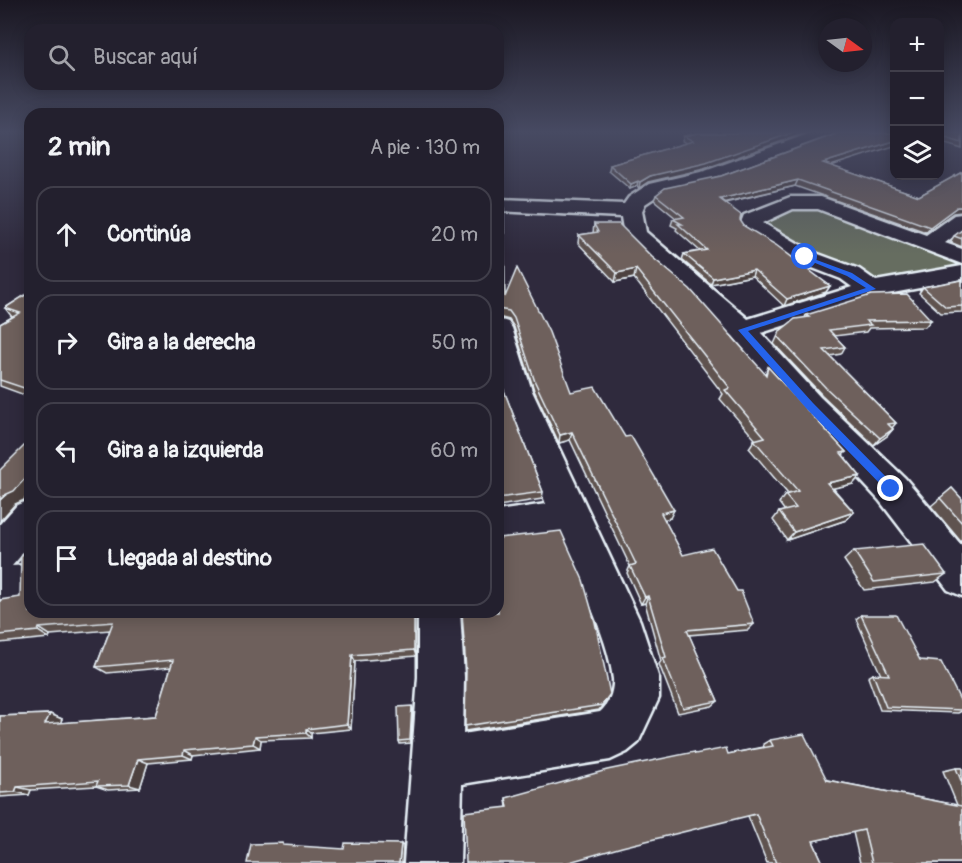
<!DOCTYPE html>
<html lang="es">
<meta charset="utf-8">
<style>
:root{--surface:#23202e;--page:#2f2d3a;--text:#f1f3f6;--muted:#a3a3aa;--line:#403e4a}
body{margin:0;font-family:Pangolin,sans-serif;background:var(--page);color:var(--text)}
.controls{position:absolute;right:18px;top:18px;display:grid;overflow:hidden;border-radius:12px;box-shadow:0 3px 15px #0003}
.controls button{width:54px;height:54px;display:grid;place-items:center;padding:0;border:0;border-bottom:2px solid var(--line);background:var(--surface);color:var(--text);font:30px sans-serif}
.compass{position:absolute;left:818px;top:18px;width:54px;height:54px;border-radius:50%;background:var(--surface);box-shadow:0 3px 15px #0003;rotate:105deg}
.stop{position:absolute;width:18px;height:18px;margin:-14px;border:4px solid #2563eb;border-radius:50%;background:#fff}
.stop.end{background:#2563eb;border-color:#fff;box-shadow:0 2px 6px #0008}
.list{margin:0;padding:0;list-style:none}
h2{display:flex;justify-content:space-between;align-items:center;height:78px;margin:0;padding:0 24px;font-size:26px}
h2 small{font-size:20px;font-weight:400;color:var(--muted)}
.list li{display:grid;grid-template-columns:39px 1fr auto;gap:18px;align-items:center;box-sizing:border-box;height:96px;margin:0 12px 12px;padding:0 12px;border:2px solid var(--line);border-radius:18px}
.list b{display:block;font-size:22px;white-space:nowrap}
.list em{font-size:20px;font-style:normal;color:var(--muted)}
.icon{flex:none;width:33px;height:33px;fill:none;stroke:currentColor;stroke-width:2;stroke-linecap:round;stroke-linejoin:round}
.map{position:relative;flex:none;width:962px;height:863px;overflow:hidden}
.search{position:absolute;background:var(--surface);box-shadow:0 3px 15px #0003;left:24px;top:24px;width:480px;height:66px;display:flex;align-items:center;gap:15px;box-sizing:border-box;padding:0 21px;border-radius:18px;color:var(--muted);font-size:22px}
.panel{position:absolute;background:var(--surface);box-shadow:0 3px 15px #0003;left:24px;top:108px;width:480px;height:510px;border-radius:18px}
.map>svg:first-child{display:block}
.green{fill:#666d60;stroke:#a7afac;stroke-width:1.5}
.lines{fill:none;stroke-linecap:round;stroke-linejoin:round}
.minor-casing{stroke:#e8f1f8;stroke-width:5}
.minor{fill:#2f2a3d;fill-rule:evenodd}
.wall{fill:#5f534f;stroke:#e8f1f8;stroke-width:1.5}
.shaded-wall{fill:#4d4340;stroke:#e8f1f8;stroke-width:1.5}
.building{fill:#6e605c;stroke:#e8f1f8;stroke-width:1.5}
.route{fill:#2563eb}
</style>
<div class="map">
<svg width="962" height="863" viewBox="0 0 962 863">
<rect width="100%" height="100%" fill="#2f2a3d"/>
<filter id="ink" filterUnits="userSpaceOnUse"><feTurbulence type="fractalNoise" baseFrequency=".0167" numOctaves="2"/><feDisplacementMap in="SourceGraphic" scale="12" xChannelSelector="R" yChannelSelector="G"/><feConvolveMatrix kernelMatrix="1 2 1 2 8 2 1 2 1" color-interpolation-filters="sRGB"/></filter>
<g filter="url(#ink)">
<!-- green -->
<path class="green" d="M799 202 962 257V273L872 289 752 220Z"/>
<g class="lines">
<!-- minor casing -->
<g class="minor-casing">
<g id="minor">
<path d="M811 133H835L833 137 718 179 663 192 645 204 642 211 646 232 748 319 852 287 841 279 797 262 743 230 740 225 744 215 790 197H821L926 235 954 215 962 214V230L945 243 962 249V264L818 209H793L763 223 813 252 859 269 876 281 962 266V280L877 296 761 333 820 397 905 478 962 546V596L948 590 879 500 798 413 733 336 627 240 624 235 621 217 498 211V199L624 204 629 197 649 184 705 171Z"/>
<path d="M498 319 508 322 512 328 532 391 640 621 659 679V698L638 743 627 752 610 760 462 784 460 863H404L418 677V612H460L464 677 463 734 600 712C609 705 614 690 613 679 608 634 576 576 559 534L498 545V511L546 504 498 378Z"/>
<path d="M30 500V545L12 566 30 565V603L0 607V524L17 505Z"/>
</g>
</g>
<!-- minor -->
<use href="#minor" class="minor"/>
</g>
<!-- wall -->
<g class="wall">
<path d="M698 133 704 169 648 182 639 188 637 186 630 189 609 171 610 165 686 143 682 141 684 136Z"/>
<path d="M836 133H894L830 166 919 196 962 172V212L953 213 926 232 795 186 725 203 744 226 830 286 826 292 784 306 752 276 711 284 682 260 684 254 700 251 676 230 677 228 671 225 673 219H677L654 200 656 195 721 176 835 134Z"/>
<path d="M939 133H962V149L939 142Z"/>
<path d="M498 208 505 297 571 392 670 518 664 519 683 555 754 624 748 630 689 635 718 701 712 706 678 713 659 664 661 661 645 603 641 604 627 573 630 566 570 440 559 443 534 390 514 327 509 320 498 317Z"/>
<path d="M594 224 765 374 768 367 846 452 843 455 860 476 853 484 833 488 854 512 846 520 787 540 773 520 779 512 785 511 779 503 785 495 788 494 749 448 755 439 720 399 723 394 634 278 615 282 578 243 579 235 593 233Z"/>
<path d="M962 230V247L950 242 954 236Z"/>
<path d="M962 280V312L941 313 919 293 923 287Z"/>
<path d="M30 292V397L0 386V324L12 317 5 308Z"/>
<path d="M806 315 931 320 925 327 869 328 866 332 834 336 845 347 841 354 830 356 896 423 892 428 893 429 887 436 874 445 822 395 774 344 780 331 805 318Z"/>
<path d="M498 375 543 492 542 499 498 506Z"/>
<path d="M952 488 962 499V543L931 506Z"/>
<path d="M854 551 946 574 935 582 864 590 844 560Z"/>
<path d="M0 600 30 612H416V656L355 661 351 729 311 733V738L261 740 260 748 193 755 192 759 148 763 140 788 108 790 96 786 31 790 29 795 0 797V716L50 714 62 719 60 723 156 716 171 667 107 673 96 667 110 630 50 635 49 638 0 643Z"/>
<path d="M861 615 920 660 962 704V711L958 713 880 710 868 677 873 674 881 675 856 619Z"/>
<path d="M466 671 610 694 599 710 465 731Z"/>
<path d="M413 709 411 743 400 744 399 741Z"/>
<path d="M770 740 827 780 957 805 943 771 956 768H962V863H860L853 832 813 841 823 863H767L748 816 507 807 506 800V798L695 754H728L764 747 763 744Z"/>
</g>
<!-- shaded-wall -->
<g class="shaded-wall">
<path d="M792 133H805L704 169 648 182 639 188 640 182 650 176Z"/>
<path d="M894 141V146L821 169 823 163Z"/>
<path d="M798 180 795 186 718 204 720 199Z"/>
<path d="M638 181 637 186 630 189 631 184Z"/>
<path d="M957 207H962V212L953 213 926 232 930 227Z"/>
<path d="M636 269 634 278 615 282 617 273Z"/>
<path d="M754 270 752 276 711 284 713 278Z"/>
<path d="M830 286 826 292 784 306 787 299Z"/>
<path d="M893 429 887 436 874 445 880 438Z"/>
<path d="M572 432 570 440 559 443 560 435Z"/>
<path d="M30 473V493L24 500 15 504 0 521V500Z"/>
<path d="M860 476 853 484 820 491 827 483Z"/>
<path d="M674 510 670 518 658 521 661 513Z"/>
<path d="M854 512 846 520 787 540 794 532Z"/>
<path d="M648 596 645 603 641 604 645 597Z"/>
<path d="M414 612H416V656L414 650Z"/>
<path d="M39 628 50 635 49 638 38 631Z"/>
<path d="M352 655 355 661 351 729 347 724Z"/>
<path d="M412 706 413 709 411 743 410 740Z"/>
<path d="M50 714 62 719 58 729 45 724Z"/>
<path d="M306 729 311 733V738L306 733Z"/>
<path d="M255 736 261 740 260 748 253 744Z"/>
<path d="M184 750 193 755 192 759 183 755Z"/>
<path d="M138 759 148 763 140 788 129 785Z"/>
<path d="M17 787 31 790 29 795 15 792Z"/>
<path d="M401 844 403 846 402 863H399Z"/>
</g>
<!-- building -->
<g class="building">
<path d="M698 133H792L706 163 650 176 640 182 638 181 631 184 610 165 693 141 684 136Z"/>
<path d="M837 133H894V141L823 163 919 196 962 172V207H957L930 227 798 180 720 199 741 215 740 220 744 226 776 245 830 286 787 299 754 270 713 278 684 254 707 250 678 224H682L673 219 684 217 656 195 665 188 721 176 836 134Z"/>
<path d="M939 133H962V143L939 136Z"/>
<path d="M498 208H504L505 297 517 268 549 332 571 392 595 387 625 437 631 436 674 510 661 513 683 555 712 548 737 591H741L754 624 687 630 718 701 683 708 663 658 666 657 648 596 645 597 630 566 636 564 572 432 560 435 535 382 514 318 509 311 498 309Z"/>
<path d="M594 224H619L652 257 690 289 766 375 768 367 846 452 841 453 860 476 827 483 854 512 794 532 779 512 796 508 785 495 798 491 754 440 765 437 725 390 730 388 636 269 617 273 579 235 598 232Z"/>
<path d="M962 230V239L954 236Z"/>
<path d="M962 280V306L946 307 923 287Z"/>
<path d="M30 292V390L0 380V324L20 313 5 308Z"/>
<path d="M907 294 931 320 866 321 871 325 829 330 845 347 824 350 896 423 888 424 893 429 880 438 826 388 778 337 780 331 795 319 809 317 806 315 871 295Z"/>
<path d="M498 375 543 492 498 498Z"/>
<path d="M30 440V473L14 491 5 495 0 500V470Z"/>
<path d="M952 488 962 499V523L940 498Z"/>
<path d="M561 531 583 580 595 622 610 694 602 705 465 726 466 671 462 612H498V538Z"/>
<path d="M30 539V612H414V650L352 655 347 724 306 729V733L255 736 253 744 184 750 183 755 138 759 129 785 96 786 98 781 17 787 15 792 0 793V716L50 714 45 724 156 716 173 660 96 667 113 622 39 628 38 631 0 635V600L20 597 21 557Z"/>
<path d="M924 544 946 574 874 582 854 551Z"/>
<path d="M861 615H896L920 660 941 662 962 704V710L886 707 873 674 889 675Z"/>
<path d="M412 706 410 740 399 741 398 707Z"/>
<path d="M804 734 827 780 962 806V863H872L864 830 813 841 823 863H776L756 814 622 847 566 863H466L464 812 508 807 506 798 607 770 694 752 695 754 726 748 728 754 773 746 770 740Z"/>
<path d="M956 768H962V783Z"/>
<path d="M283 843V845L344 849 345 843 401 844 399 863H247L251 844Z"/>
</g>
</g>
<!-- sky -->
<linearGradient id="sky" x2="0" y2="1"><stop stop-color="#1a1722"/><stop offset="0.52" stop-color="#474a62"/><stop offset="1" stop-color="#474a62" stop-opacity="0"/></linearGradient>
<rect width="962" height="254" fill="url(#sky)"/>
<!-- route -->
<path class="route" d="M803 255 852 273 876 289 748 331 813 403 895 486V492H888L806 408 738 330 866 288 847 276 803 258Z"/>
</svg>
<div class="controls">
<button>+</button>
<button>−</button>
<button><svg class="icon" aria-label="layers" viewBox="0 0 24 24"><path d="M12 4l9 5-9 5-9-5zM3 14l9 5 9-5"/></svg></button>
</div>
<svg class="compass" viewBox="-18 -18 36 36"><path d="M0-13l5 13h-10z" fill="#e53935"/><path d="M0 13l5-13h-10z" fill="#a3a3aa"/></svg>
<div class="stop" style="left:805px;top:257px"></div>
<div class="stop end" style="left:891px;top:489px"></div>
<div class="search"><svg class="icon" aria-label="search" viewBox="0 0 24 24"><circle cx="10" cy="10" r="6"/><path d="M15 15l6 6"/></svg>Buscar aquí</div>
<section class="panel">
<h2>2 min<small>A pie · 130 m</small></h2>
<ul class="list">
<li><svg class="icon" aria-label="ahead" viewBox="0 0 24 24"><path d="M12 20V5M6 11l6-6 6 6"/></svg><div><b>Continúa</b></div><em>20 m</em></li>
<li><svg class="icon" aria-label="right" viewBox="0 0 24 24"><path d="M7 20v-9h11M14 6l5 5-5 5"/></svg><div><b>Gira a la derecha</b></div><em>50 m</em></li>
<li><svg class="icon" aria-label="left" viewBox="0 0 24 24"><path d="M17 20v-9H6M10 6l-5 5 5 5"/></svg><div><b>Gira a la izquierda</b></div><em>60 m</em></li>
<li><svg class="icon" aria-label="arrive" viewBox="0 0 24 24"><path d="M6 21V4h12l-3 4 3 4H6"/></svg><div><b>Llegada al destino</b></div></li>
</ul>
</section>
</div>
